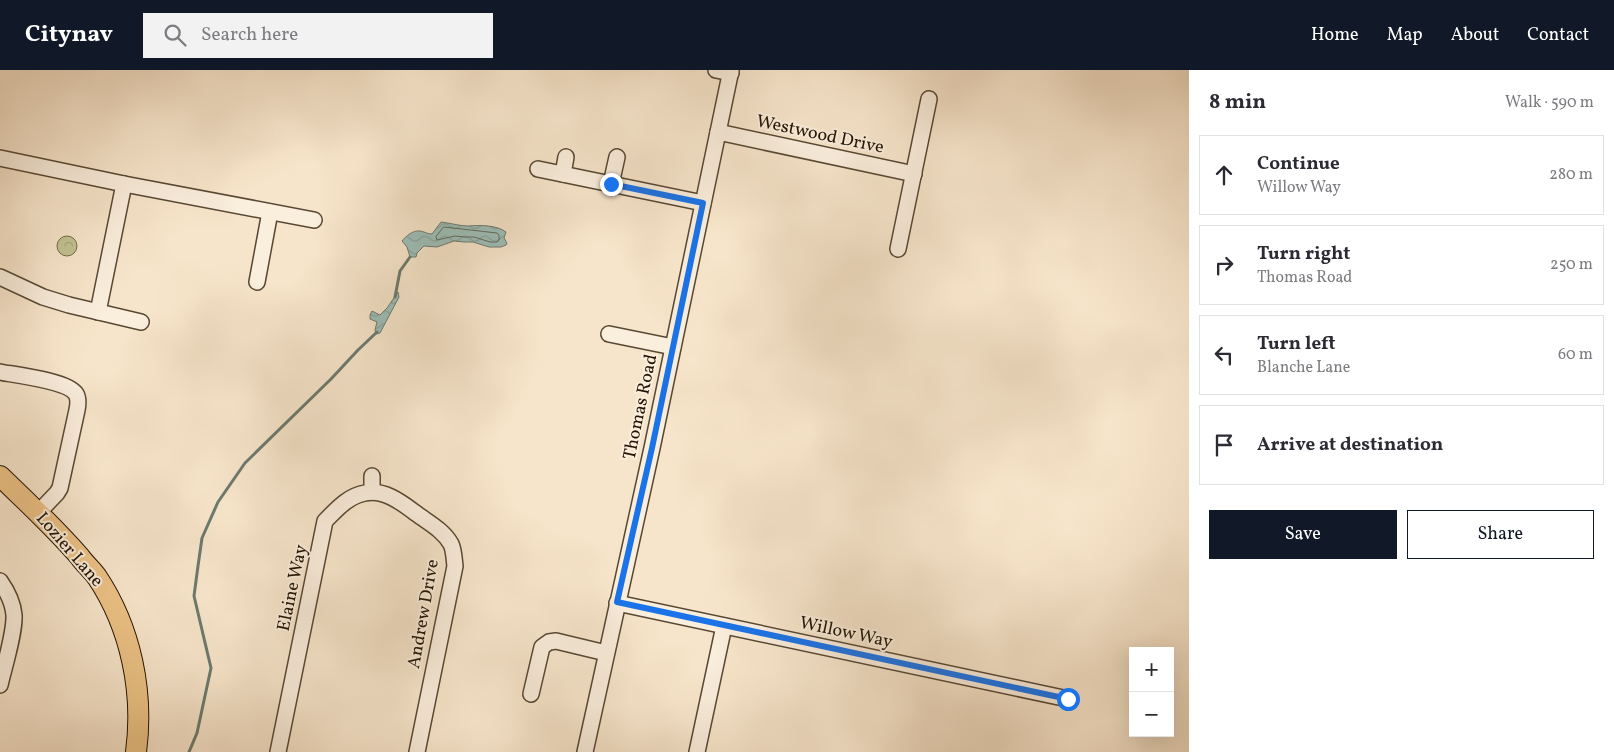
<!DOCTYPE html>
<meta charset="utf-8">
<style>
:root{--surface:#fff;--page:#f2f2f3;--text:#2b2b33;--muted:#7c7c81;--line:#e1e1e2;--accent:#111827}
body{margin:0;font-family:Vollkorn,serif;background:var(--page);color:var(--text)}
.controls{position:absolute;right:15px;bottom:15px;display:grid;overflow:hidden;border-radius:0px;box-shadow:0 5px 20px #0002}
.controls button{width:45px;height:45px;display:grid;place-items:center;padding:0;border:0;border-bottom:1px solid var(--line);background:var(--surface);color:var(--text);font:25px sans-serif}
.stop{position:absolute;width:15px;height:15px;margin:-11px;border:4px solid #1a73e8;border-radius:50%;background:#fff}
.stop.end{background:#1a73e8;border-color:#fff;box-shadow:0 1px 5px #0008}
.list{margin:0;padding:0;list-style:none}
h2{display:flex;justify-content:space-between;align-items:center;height:65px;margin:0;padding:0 20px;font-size:21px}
h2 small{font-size:16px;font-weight:400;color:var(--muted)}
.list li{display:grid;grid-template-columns:32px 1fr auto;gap:15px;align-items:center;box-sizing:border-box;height:80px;margin:0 10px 10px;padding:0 10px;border:1px solid var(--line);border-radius:0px}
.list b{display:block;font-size:19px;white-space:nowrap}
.list p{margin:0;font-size:16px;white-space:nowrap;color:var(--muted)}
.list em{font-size:16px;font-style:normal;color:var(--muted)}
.actions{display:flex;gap:10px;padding:15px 20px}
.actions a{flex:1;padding:11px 0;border:1px solid var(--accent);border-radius:0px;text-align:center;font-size:18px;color:var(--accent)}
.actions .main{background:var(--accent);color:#fff}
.icon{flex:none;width:28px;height:28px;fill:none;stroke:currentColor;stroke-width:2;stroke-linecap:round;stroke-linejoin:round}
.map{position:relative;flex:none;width:1189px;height:682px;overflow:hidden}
header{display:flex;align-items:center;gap:30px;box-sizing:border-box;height:70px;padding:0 25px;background:var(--accent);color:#fff}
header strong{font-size:24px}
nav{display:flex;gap:28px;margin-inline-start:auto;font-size:18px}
.search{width:350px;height:45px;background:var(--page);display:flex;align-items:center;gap:12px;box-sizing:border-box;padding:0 18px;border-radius:0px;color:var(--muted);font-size:19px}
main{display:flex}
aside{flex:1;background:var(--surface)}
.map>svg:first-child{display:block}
.park{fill:url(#park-crowns);stroke:#726b4a}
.water{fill:url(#water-waves);stroke:#6c7a6f}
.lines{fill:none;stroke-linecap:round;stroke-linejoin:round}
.shore{stroke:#60695c;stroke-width:1}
.stream{stroke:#6c7a6f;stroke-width:3}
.minor-casing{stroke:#584833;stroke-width:18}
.major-casing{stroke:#231300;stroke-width:22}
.minor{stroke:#faeedd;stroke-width:15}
.major{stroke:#ecc286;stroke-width:20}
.route{stroke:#1a73e8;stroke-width:6}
.labels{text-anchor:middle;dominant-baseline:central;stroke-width:4;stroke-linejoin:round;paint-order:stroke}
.street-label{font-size:18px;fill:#231300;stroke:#faeedd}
</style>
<header>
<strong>Citynav</strong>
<div class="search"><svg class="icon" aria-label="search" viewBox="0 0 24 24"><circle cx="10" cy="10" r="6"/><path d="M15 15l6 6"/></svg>Search here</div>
<nav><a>Home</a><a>Map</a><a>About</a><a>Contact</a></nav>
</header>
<main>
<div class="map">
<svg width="1189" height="682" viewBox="0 0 1189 682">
<defs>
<pattern id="park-crowns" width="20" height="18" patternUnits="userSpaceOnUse" patternTransform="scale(1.25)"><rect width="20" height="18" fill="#c2c393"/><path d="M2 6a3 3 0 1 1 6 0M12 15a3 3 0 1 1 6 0" fill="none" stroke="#a6a77d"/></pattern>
<pattern id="water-waves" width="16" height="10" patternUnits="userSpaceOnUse" patternTransform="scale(1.25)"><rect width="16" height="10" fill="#9dbfb9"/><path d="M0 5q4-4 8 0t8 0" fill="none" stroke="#87a39d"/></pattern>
</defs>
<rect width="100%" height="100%" fill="#f7e5cb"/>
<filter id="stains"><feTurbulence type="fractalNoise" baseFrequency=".004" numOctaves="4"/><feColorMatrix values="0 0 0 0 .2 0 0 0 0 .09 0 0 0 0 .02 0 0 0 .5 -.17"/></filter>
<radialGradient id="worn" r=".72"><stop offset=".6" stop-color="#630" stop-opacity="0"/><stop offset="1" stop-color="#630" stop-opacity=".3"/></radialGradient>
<!-- park -->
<circle class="park" cx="67" cy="176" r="10"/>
<!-- water -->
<g class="water">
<path d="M441 152C450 153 460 156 468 156 480 155 497 155 506 162L504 168 507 173 506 175 501 177H489L473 172H464L454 171 437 177 424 176 417 183 416 187H410L407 177 402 171C406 166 413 160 420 161 423 161 427 164 432 164Z"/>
<path d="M398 222 399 227 380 263 376 264 375 260 377 252 370 249V245L372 241 380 245 387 238Z"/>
</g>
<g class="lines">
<!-- shore -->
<path class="shore" d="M444 157C462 159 479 161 497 163L499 165V170L497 172H490L474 167H464L455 166 437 170 436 167Z"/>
<!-- stream -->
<g class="stream">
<path d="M395 227 400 201 410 187"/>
<path d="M189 682 197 663 211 598 194 526 198 496 202 468 218 432 245 393 331 309 358 280 377 262"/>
</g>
<!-- minor casing -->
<g class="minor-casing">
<g id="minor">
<path d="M716 0 731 3"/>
<path d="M718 62 914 104"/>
<path d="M0 88 124 114 98 242"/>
<path d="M538 99 703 133"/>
<path d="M563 104 566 87"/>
<path d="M124 114 314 150"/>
<path d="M611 114 617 87"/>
<path d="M898 179 929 29"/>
<path d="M0 207 43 227 69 235 141 252"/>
<path d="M257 212 270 142"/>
<path d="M609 264 673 277"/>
<path d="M0 302C16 305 68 311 76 324 79 329 78 335 77 340L60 418 57 423 38 443"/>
<path d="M372 422V406"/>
<path d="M0 511C7 521 13 533 14 545 15 563 4 597 0 615"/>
<path d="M617 533 1068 629"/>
<path d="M531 624 542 577 549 572 556 571 606 583"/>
<path d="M278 682 325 451C337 439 348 426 365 423 385 419 402 433 417 444 429 453 443 460 451 474 454 480 454 489 455 496L417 682"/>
<path d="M585 682 652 378 731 0"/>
<path d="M697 682 724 556"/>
</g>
</g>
<!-- major casing -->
<g class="major-casing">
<path id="major" d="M0 406C27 432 55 458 80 487 85 494 92 500 97 507 131 558 144 622 136 682"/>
</g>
<!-- minor -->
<use href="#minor" class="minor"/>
<!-- major -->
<use href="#major" class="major"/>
</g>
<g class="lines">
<!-- route -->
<path class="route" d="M611 114 703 133 652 378 617 532 1068 629"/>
</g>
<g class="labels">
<!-- street labels -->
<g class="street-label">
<text transform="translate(820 65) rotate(12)">Westwood Drive</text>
<text transform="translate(641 337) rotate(-78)">Thomas Road</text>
<text transform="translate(69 480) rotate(49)">Lozier Lane</text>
<text transform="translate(293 518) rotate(-78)">Elaine Way</text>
<text transform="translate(424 544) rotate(-80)">Andrew Drive</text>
<text transform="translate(846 563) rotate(12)">Willow Way</text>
</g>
</g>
<rect width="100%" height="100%" filter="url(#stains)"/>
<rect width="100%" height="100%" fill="url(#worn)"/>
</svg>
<div class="controls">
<button>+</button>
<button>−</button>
</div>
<div class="stop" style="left:1068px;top:629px"></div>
<div class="stop end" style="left:611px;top:114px"></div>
</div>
<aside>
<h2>8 min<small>Walk · 590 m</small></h2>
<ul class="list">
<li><svg class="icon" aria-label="ahead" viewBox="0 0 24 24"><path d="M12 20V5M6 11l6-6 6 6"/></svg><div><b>Continue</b><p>Willow Way</p></div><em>280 m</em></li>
<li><svg class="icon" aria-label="right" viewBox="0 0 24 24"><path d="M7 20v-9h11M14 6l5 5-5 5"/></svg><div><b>Turn right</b><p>Thomas Road</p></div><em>250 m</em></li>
<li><svg class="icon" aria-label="left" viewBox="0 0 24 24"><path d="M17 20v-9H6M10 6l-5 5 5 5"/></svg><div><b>Turn left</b><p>Blanche Lane</p></div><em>60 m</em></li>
<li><svg class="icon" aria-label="arrive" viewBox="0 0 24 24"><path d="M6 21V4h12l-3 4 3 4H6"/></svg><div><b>Arrive at destination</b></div></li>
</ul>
<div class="actions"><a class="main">Save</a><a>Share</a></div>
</aside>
</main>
